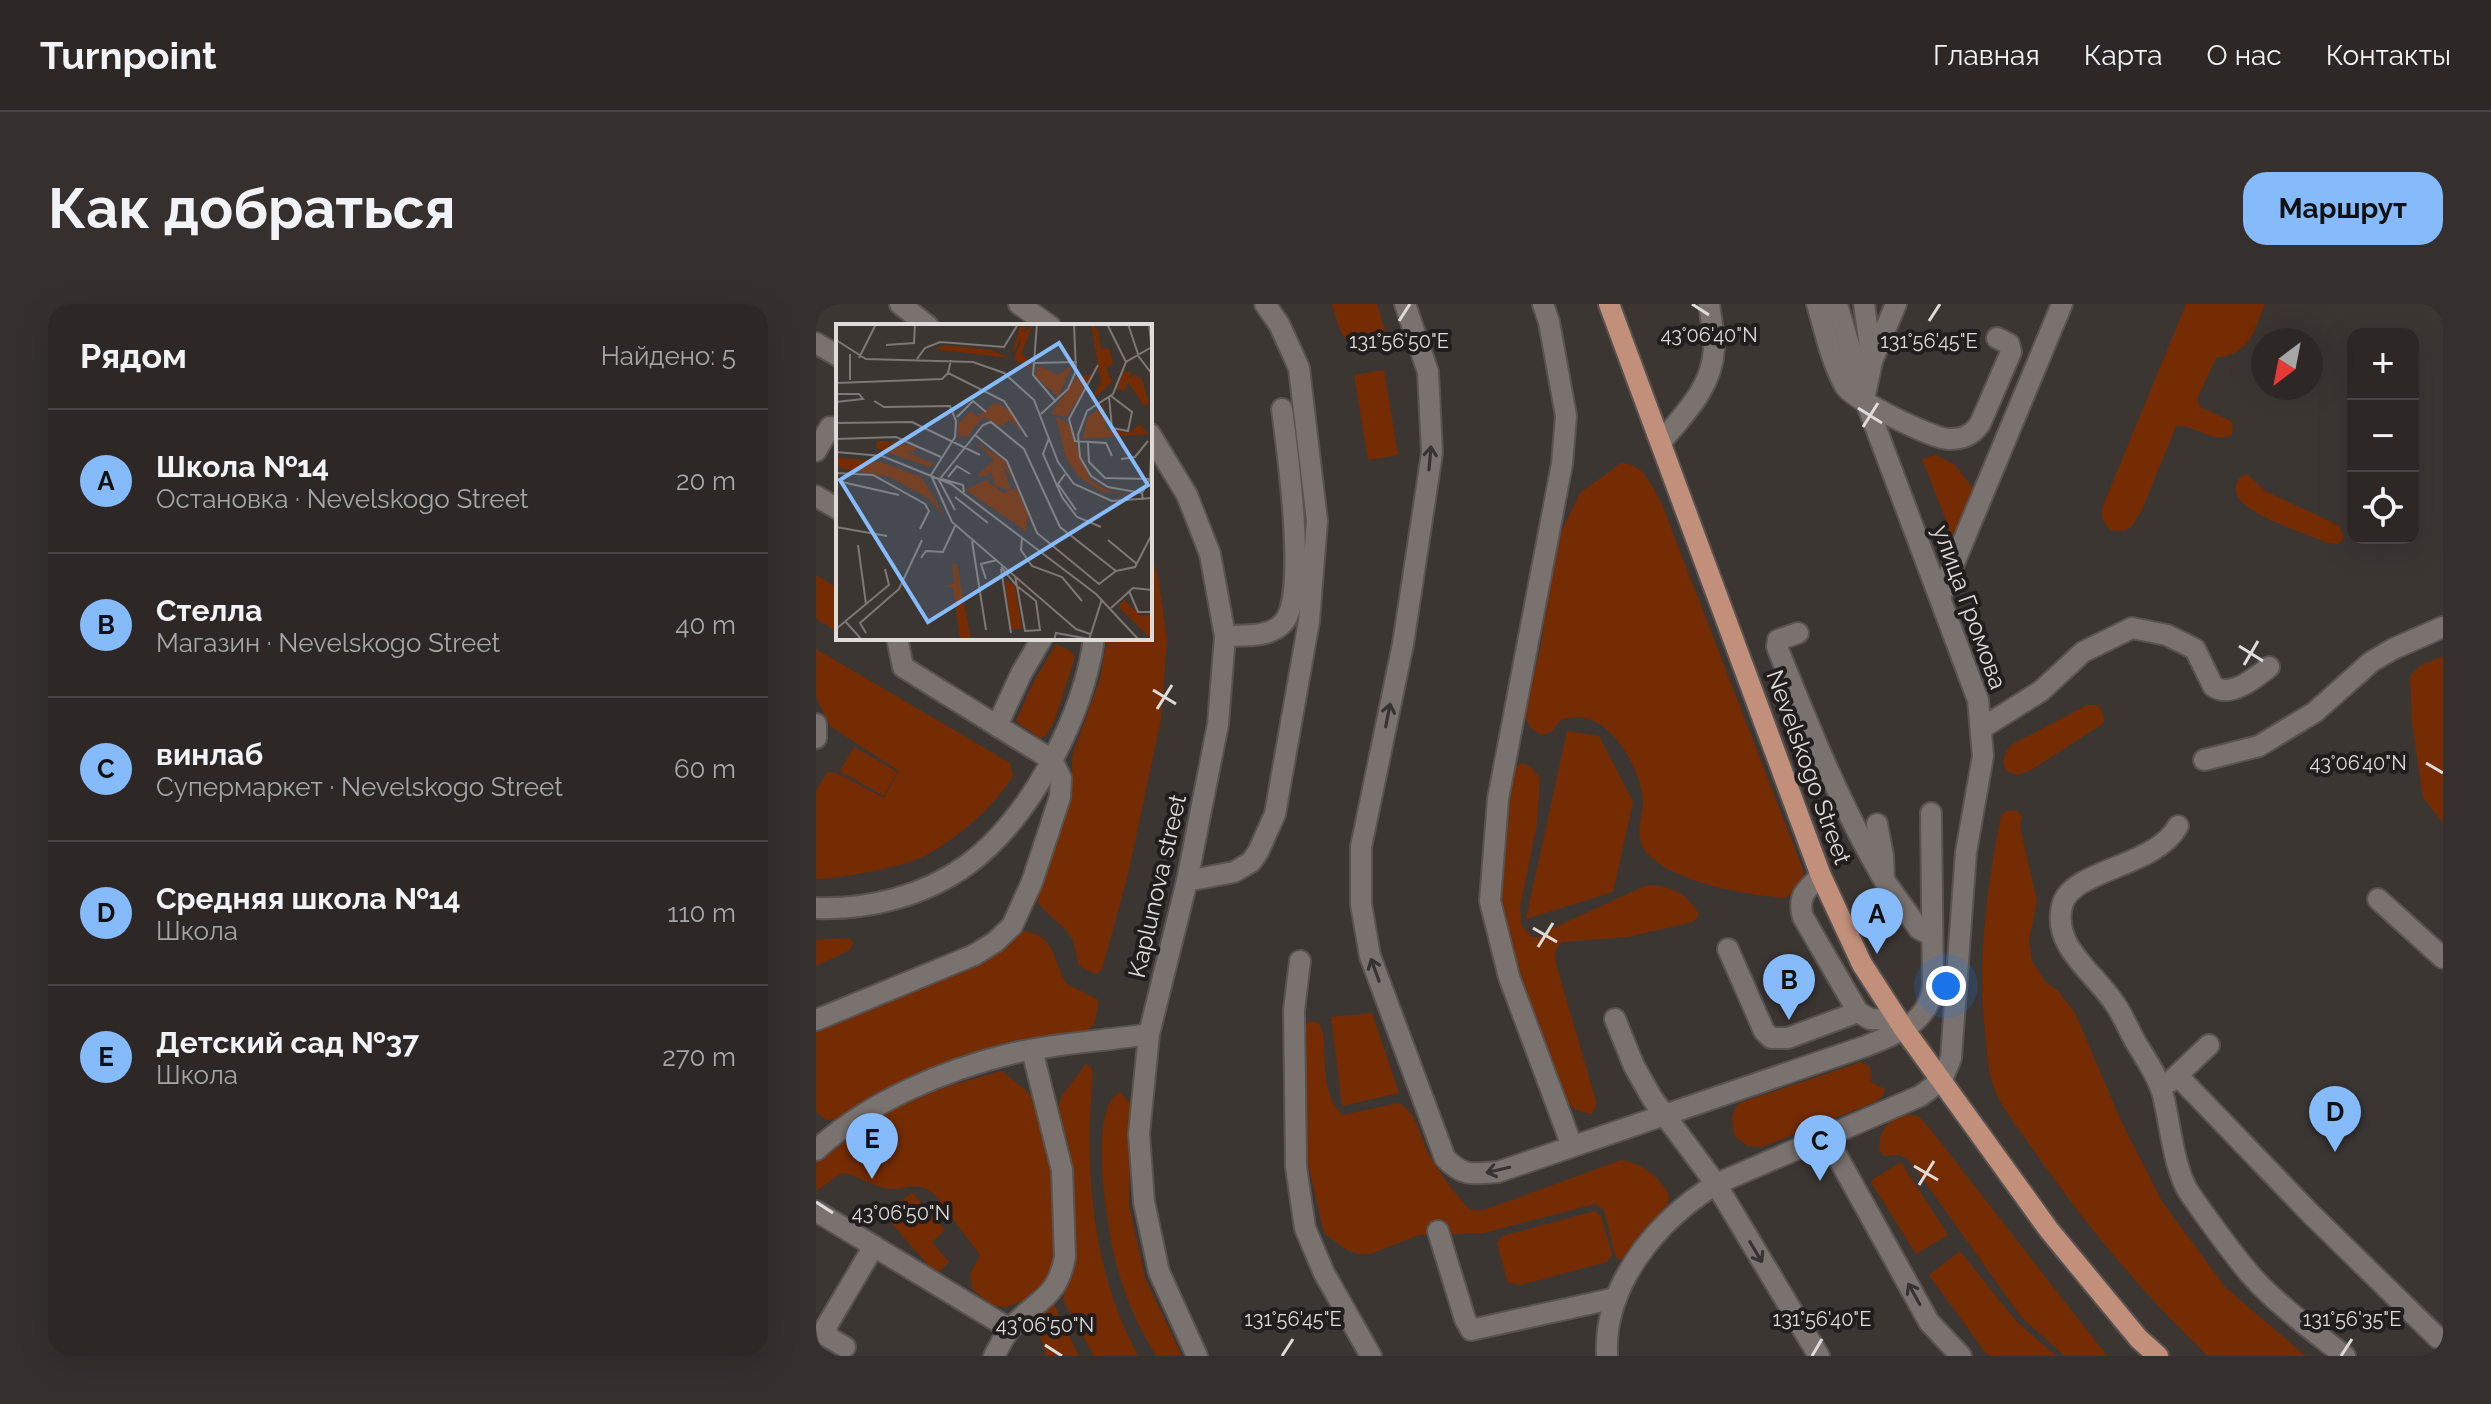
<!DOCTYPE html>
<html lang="ru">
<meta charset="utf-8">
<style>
:root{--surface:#2d2826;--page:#35302e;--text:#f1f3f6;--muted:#a7a6a7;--line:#484443;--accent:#86bbfb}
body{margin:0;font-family:Raleway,sans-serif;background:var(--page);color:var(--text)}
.controls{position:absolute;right:24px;top:24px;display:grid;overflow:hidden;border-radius:16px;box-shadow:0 8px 32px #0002}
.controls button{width:72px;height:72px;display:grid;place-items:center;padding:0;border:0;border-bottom:2px solid var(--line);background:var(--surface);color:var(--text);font:40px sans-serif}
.compass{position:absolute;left:1435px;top:24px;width:72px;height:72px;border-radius:50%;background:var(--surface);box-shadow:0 8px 32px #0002;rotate:212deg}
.you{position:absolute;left:1130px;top:682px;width:28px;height:28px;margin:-20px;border:6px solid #fff;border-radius:50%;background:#1a73e8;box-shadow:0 0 0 12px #1a73e833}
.badge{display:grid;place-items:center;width:52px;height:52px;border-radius:50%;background:var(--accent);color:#111;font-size:26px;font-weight:700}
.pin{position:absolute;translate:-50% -66px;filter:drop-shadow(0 2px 4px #0008)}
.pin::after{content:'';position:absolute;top:42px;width:28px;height:24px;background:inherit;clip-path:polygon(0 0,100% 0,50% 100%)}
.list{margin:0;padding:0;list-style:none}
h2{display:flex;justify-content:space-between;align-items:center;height:104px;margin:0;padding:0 32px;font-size:34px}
h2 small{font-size:26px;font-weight:400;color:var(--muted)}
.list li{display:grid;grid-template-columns:52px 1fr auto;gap:24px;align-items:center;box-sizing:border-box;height:144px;padding:0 32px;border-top:2px solid var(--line)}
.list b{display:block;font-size:30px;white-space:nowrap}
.list p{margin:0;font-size:26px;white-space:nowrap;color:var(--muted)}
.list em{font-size:26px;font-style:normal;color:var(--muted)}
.icon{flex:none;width:44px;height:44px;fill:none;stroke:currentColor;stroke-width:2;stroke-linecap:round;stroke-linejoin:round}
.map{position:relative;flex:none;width:1627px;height:1052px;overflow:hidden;border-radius:24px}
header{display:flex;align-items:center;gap:48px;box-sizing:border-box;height:112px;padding:0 40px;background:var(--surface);border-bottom:2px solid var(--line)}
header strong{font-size:38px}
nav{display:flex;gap:44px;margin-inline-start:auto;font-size:28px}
.intro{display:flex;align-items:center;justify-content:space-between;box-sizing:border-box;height:192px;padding:0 48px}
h1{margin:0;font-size:56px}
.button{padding:20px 36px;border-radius:24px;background:var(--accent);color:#111;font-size:28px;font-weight:700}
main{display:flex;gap:48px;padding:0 48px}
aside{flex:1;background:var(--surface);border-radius:24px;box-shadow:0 8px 32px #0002}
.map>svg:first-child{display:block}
.green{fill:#752c02}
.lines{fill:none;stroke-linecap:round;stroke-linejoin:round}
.minor-casing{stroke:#585250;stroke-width:24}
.major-casing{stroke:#585250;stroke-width:24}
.minor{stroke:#79726f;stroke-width:20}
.major{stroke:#c2907a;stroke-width:20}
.oneway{stroke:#373332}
.ticks{fill:none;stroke:#dfdbd9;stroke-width:3}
.labels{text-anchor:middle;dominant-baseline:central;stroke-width:8;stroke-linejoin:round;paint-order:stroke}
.street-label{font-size:24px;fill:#dfdbd9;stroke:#211e1d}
.inset-road{fill:none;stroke:#7d7875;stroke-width:2}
.view{fill:#86bbfb;fill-opacity:0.15;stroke:#86bbfb;stroke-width:4}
.inset-edge{fill:none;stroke:#dfdbd9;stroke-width:4}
.ticks-label{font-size:20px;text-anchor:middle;fill:#dfdbd9;stroke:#211e1d;stroke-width:8;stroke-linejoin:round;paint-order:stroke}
</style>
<header>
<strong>Turnpoint</strong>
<nav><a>Главная</a><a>Карта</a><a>О нас</a><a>Контакты</a></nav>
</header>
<div class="intro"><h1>Как добраться</h1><a class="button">Маршрут</a></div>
<main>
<aside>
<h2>Рядом<small>Найдено: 5</small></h2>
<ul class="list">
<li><span class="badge">A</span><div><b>Школа №14</b><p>Остановка · Nevelskogo Street</p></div><em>20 m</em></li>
<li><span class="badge">B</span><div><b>Стелла</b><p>Магазин · Nevelskogo Street</p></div><em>40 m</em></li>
<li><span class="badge">C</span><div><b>винлаб</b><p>Супермаркет · Nevelskogo Street</p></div><em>60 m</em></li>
<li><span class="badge">D</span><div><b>Средняя школа №14</b><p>Школа</p></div><em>110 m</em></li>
<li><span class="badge">E</span><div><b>Детский сад №37</b><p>Школа</p></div><em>270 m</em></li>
</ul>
</aside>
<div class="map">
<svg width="1627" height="1052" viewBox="0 0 1627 1052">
<rect width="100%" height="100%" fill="#3c3633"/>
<!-- green -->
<g class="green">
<path d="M515 0H561L569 27 540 40C522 37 522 14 515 0Z"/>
<path d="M1370 0H1449C1437 29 1435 49 1400 54L1381 95 1384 103 1415 117 1417 122 1416 130C1397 142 1379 120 1360 122L1326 206 1315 223 1308 227 1294 226 1286 215V204Z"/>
<path d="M568 66 582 151 552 156 538 71Z"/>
<path d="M1119 151 1138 160 1161 189 1138 237 1106 155Z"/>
<path d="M805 159C827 159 835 181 845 198L987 566 989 577 976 590 968 594C931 591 846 577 827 543 817 525 830 508 826 489 821 461 799 422 770 414 763 412 753 414 746 415L735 428 725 431 714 423 709 413V402L724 346 740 238 764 189Z"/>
<path d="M1431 170 1449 187 1524 222 1528 235 1522 240 1511 239C1490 229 1431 212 1421 191 1418 184 1421 178 1424 173Z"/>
<path d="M334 247 342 273 351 335 345 415 313 566 286 666 279 670 263 662C260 654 260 645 257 637 249 618 227 612 219 592L256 488V452L284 375 291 334H334Z"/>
<path d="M0 271 22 284V328L0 315Z"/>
<path d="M240 340 256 348 259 353 238 418 229 432 223 434 200 417 218 377Z"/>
<path d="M0 345 194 459 197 472C176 505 139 537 104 554 85 563 22 575 0 575V486L12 468 20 469 68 494 83 467 14 422 0 393Z"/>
<path d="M1627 352V519L1607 494 1596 418 1594 372 1605 361Z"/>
<path d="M1271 401H1282L1287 410 1288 419 1215 466 1202 471 1190 467C1185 456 1188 450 1195 441Z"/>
<path d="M751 427 783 432 817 498 797 588 710 615Z"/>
<path d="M38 443 81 468 68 492 24 467Z"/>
<path d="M706 459 716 464 724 474 721 520 704 603 706 622 716 633H725L735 625 831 581C854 581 874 591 883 611L877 618 811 633 746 638C738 645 739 650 740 660L780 797 779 806 775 810C760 807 754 804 748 790L698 662 684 601 691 491 700 462Z"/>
<path d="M1193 506 1201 507 1206 512 1204 523 1221 597 1213 637 1216 657 1229 677 1243 688 1259 709 1306 819 1347 899 1410 984 1490 1052H1392C1326 989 1268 919 1216 844 1200 821 1180 798 1174 771 1171 757 1171 742 1169 728 1161 654 1171 584 1185 511Z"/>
<path d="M208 627C241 631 237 661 251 680L281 695 283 698 278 720 270 728 194 737 104 769 23 815 10 816 0 808V727L161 659 187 645Z"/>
<path d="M33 634 37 638 34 646 0 662V636Z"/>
<path d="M556 709 583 789 526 802 515 713Z"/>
<path d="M497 717 503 720 507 729C510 754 505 794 527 811L582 799C602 808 604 836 615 854 626 872 639 890 654 906H668L805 856C827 860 843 872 853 891L852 900 810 957 801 955 799 951 788 906 779 900 668 929 603 931 554 950H543L531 946 508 929 488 843 489 722 492 718Z"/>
<path d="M1045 758 1054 763 1055 778 1069 785 1067 792 1059 798 946 843 931 842 919 832C915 819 914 805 926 798Z"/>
<path d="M270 760 275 763 277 768C268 866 275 964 322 1052H278L247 996 255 965 241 811 245 793Z"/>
<path d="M186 767 214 790 238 865 241 952 228 980 214 993 204 998 190 1003 177 1002 156 985 154 970 164 951 118 890C97 874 89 889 69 884 54 881 41 871 26 869L0 887V855L63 811 114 787Z"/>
<path d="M304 788 314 799 313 901 329 974 366 1052H340C325 1027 312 1000 304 973 293 940 269 806 304 788Z"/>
<path d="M1089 810 1102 812 1111 821 1291 1052H1249L1206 1014 1093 856 1083 851 1068 852 1064 848C1061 828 1071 817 1089 810Z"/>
<path d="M1085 858 1132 931 1100 950 1054 877Z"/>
<path d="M96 888 129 926 116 938 133 958 120 970 69 912Z"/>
<path d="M779 907 785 912 796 950 791 958 704 981 692 979 681 939 686 932Z"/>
<path d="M1144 947 1199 1016 1240 1052H1175L1169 1048 1113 971Z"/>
<path d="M236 996 263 1052H230C229 1037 219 1028 217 1015Z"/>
</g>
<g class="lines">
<!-- minor casing -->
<g class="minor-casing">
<g id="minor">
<path d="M84 0 112 22"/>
<path d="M203 0 234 22"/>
<path d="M589 0 612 68 616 149 587 340 545 543V600L554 652 629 854C647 873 657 870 682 868L1050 742C1080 730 1111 720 1117 684L1115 509"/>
<path d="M727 0 733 18 750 112 746 160 682 495 674 597 693 673 756 842"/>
<path d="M1001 0C1009 27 1015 57 1029 82 1037 96 1116 134 1132 135 1147 135 1155 132 1164 120L1195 48 1193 40 1181 34"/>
<path d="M1048 0 1056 57"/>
<path d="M0 39 22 52"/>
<path d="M1049 91 1056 57 1080 0"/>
<path d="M334 130 371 191 394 250 409 332 402 420 371 577 333 730 323 830 328 898 343 968 381 1052"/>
<path d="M845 138C868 110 896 84 898 45 898 30 895 14 893 0"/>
<path d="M0 147 14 123"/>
<path d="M0 192 22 205"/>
<path d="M1124 293 1246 0"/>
<path d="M982 329 962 336 961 343C994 425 1023 499 1068 576"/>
<path d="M409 332C428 331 453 334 467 319 492 293 471 143 466 105"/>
<path d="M0 420V434"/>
<path d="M181 422 205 370 226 334"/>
<path d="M1166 424 1225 387 1267 348 1316 324 1351 331 1379 345 1397 382C1414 395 1439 374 1453 363"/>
<path d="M1388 456 1443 442 1499 408 1555 358 1577 345 1627 323"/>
<path d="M1061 520 1067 552 1068 576 1103 625 1115 631"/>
<path d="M1362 522C1339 564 1254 565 1246 602 1236 643 1279 669 1299 700 1307 711 1312 725 1319 737 1329 754 1342 772 1347 791 1354 819 1358 867 1374 890 1393 917 1412 944 1433 969 1460 1000 1496 1026 1529 1052"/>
<path d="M1005 572C990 585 981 593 987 613L1042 708 1054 715 1082 716"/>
<path d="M371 577 418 568 435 558 442 548 459 510 493 317 501 217 483 64 463 20 449 0"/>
<path d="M1562 595 1627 654"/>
<path d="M0 604C52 606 108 592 151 561 215 514 268 411 278 334"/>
<path d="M912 645 948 727 955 734H972L1042 708"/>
<path d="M484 657 478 706 480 863 489 924 508 969 555 1052"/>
<path d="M799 715 818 762 836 794 900 880 1003 1052"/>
<path d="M0 716 158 651 179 638 196 622 216 578 244 493 245 474 236 456 87 363 81 334"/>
<path d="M1362 772 1495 910 1622 1034"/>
<path d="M1354 778 1393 741"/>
<path d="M1010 832 1113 1018 1145 1052"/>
<path d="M0 846C54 797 128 766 198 749 242 739 288 737 333 730"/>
<path d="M0 907 194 1025"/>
<path d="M622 927 649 1015 655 1026 800 994"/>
<path d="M29 1043 12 1033 10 1023 58 942"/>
<path d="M178 1052C183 1043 188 1032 195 1024 220 995 241 996 249 953L246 866 216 746"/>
<path d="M791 1052C787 980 842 916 900 880L1104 792 1126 776 1135 754 1150 548 1167 452 1162 396 1049 95 1021 0"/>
</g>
</g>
<!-- major casing -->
<g class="major-casing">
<path id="major" d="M793 0 1005 572 1046 660 1088 725 1233 926 1323 1035 1342 1052"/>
</g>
<!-- minor -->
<use href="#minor" class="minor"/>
<!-- major -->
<use href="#major" class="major"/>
</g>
<!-- one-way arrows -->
<defs><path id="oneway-shaft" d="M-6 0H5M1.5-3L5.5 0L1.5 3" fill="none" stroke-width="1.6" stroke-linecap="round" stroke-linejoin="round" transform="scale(2)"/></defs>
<g class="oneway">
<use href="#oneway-shaft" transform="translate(614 154) rotate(-85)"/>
<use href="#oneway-shaft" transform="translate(572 411) rotate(-79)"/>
<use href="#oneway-shaft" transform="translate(559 666) rotate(-110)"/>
<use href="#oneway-shaft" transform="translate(682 866) rotate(167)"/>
<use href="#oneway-shaft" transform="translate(940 948) rotate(59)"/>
<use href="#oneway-shaft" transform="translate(1098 990) rotate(-119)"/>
</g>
<!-- ticks -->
<path class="ticks" d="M876 0 893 11M583 17 594 0M1113 17 1124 0M1042 104 1066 119M1047 123 1062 99M1423 342 1447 357M1428 361 1442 337M337 386 360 400M341 405 356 381M1610 459 1627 469M717 624 741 638M722 643 737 619M1098 862 1122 876M1103 881 1118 857M0 898 17 909M229 1041 246 1052M466 1052 477 1035M996 1052 1006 1035M1525 1052 1536 1035"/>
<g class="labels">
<!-- street labels -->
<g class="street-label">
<text transform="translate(1154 303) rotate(70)">улица Громова</text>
<text transform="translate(993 463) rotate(70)">Nevelskogo Street</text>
<text transform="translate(341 582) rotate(-77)">Kaplunova street</text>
</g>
</g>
<!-- overview -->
<g transform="translate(20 20)">
<rect width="316" height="316" fill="#3c3633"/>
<path d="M185 0H191L187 10 197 0 186 28 196 46 178 35 186 13 175 32ZM255 0 262 5 265 25 273 24 277 41 270 43 267 37 276 58 254 78 265 58ZM109 21 156 26 173 34 98 25ZM237 40 222 73 199 52 202 41 222 51ZM288 47 295 49 293 56 298 50 306 56 313 79 308 82 292 58 288 67 281 65ZM256 51 231 93 215 90 241 52ZM160 78 175 88 184 106 174 96 165 102 147 93 131 113 122 112V100L135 87 142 93ZM268 80 270 105 293 109 304 100 312 110 247 115 251 94ZM220 93 232 99 254 156 272 167 305 171 266 168 243 153 230 134ZM52 117 54 124 55 117 80 123 78 129 66 126 98 140 93 143 40 124 41 117ZM139 117 169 137 178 158 165 138 175 166 160 162 157 155 155 148 164 136 151 152H141L158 136ZM0 133 45 138 85 153 109 192 92 174 54 153 3 144ZM150 156 167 169 180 164 192 191 190 207 130 166ZM120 240 121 241 135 316H124L117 264 110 262 118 259 116 241ZM169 256 179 262 186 305H175ZM288 276 305 292 316 291V316L282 282Z" fill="#752c02"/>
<path class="inset-road" d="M201 0 197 51 220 78M271 0 290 38M292 0 303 33 316 50M313 0 316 27M0 16 30 35 137 38 168 49 198 76 222 138 238 160 276 177 316 174M50 21 78 19 79 0M23 34 40 0M81 35 89 24 104 18 168 23 182 0M115 36 112 49 168 77 191 113M199 39 241 38M262 41 233 95 239 117 270 119 276 132M14 56V30M0 59 106 55 112 49M0 70H23L27 75 0 78M273 73 276 104 292 107 296 88 275 72M38 77 48 83 114 82 120 97 119 113 95 151 116 198 240 305 254 310M205 90 232 65 240 47 238 0M121 93 137 77 150 88M0 99 76 98 144 131M139 111 171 137 201 209 263 260 280 247 299 243 316 210M213 114 207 130 226 173 241 193 265 203M0 115 60 113 105 133M252 119 253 138 269 154 314 155M0 128 46 132 115 160 260 270 303 316M285 135 299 133 312 117M0 149 37 151 89 180 93 187 84 205M229 150 222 160 240 186M112 153 121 142 134 150M106 155 127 161 128 168M6 158 63 171M306 169 314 155 316 112M119 173 152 199M307 176 306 169 272 163 255 152 244 133 242 111 251 87 277 70 290 38 314 24M119 186 103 156 147 101 155 98 188 125 224 203 280 247M0 203 51 212M186 214 185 226 196 242 226 253 246 277M272 216 301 240M136 217 150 306M22 221 30 280M85 234 90 227 107 228 119 202M165 243 181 262 189 307 204 306 200 277 181 262 179 252M165 245 175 309M150 255 145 240 161 236M293 267 302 288H316M275 284 297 264 316 266M9 297 26 316M0 305 53 261 49 245M30 309 24 299 63 265 86 216M218 316 220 309 253 315M253 316 266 275"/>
<path class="view" d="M223 19 312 161 92 298 4 156Z"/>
<rect width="316" height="316" class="inset-edge"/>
</g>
<g class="ticks-label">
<text x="893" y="38">43°06'40"N</text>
<text x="583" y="44">131°56'50"E</text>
<text x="1113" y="44">131°56'45"E</text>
<text x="1542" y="466">43°06'40"N</text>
<text x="85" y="916">43°06'50"N</text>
<text x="477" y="1022">131°56'45"E</text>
<text x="1006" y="1022">131°56'40"E</text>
<text x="1536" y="1022">131°56'35"E</text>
<text x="229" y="1028">43°06'50"N</text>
</g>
</svg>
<div class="controls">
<button>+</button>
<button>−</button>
<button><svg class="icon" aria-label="locate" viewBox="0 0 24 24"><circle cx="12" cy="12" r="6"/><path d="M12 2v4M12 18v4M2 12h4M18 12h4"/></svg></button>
</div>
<svg class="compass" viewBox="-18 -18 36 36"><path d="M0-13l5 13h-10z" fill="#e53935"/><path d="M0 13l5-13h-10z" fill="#a7a6a7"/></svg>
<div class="you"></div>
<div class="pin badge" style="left:1061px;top:650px">A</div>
<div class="pin badge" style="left:973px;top:716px">B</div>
<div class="pin badge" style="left:1004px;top:877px">C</div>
<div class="pin badge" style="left:1519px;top:848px">D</div>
<div class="pin badge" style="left:56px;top:875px">E</div>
</div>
</main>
